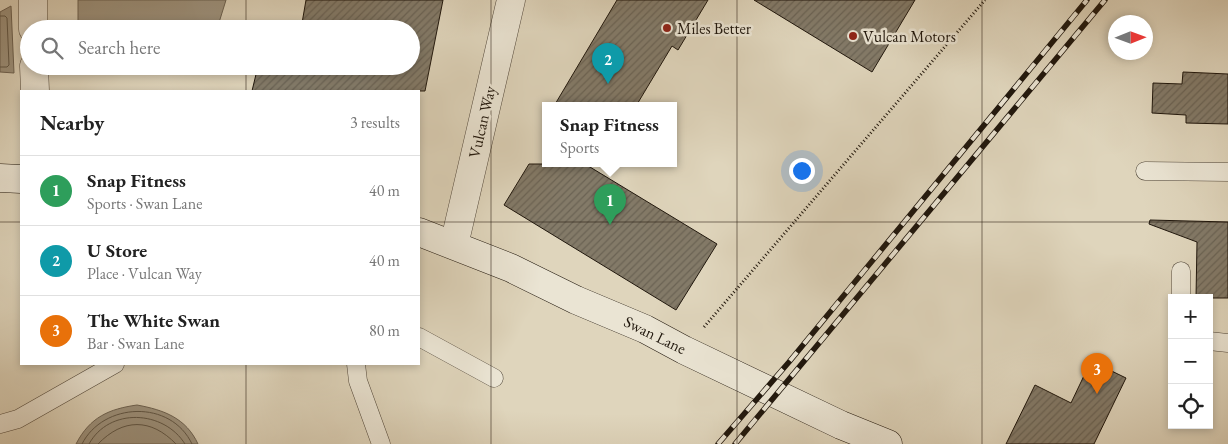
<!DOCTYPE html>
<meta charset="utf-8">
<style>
:root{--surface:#fff;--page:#f6f6f6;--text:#222;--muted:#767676;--line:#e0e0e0;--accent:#8f2418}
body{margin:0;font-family:"EB Garamond",serif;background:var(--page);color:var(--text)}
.controls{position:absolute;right:15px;bottom:15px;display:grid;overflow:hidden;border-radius:0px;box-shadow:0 2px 8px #0003}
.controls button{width:45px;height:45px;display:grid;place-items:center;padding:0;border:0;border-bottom:1px solid var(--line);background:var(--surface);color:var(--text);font:25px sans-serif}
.compass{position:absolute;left:1108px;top:15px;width:45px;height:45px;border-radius:50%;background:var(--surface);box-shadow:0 2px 8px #0003;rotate:89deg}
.you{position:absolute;left:801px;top:170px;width:18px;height:18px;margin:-12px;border:4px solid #fff;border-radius:50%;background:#1a73e8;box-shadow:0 0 0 8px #1a73e833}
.badge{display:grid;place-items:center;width:32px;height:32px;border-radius:50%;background:var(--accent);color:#fff;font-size:16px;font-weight:700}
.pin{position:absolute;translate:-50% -41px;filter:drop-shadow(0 1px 2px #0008)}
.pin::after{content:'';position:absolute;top:26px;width:18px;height:15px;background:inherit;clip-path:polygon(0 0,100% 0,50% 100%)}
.popup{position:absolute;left:542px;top:102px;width:135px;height:65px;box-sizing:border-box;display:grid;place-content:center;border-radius:0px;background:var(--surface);filter:drop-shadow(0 1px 4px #0005);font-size:16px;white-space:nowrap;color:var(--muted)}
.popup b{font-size:19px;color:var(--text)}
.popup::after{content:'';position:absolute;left:50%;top:100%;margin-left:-10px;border:10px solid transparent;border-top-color:var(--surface)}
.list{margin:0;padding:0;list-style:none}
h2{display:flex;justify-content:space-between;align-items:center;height:65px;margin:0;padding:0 20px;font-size:21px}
h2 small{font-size:16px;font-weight:400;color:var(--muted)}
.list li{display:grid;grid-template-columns:32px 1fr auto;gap:15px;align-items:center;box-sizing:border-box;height:70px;padding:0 20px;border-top:1px solid var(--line)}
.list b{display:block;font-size:19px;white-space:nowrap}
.list p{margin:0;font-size:16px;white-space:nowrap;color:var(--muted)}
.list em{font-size:16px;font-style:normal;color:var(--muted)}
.icon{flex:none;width:28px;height:28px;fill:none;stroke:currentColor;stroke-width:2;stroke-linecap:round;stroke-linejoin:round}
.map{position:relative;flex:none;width:1228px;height:444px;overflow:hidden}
.search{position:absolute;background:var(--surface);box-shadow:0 2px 8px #0003;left:20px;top:20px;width:400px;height:55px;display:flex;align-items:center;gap:12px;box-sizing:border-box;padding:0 18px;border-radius:28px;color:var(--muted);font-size:19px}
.panel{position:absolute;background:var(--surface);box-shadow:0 2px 8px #0003;left:20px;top:90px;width:400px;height:275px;border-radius:0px}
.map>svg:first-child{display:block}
.water{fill:#9e9480;stroke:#6c6252}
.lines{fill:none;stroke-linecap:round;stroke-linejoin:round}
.shore{stroke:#5f5646;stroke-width:1}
.building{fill:url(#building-hatch);stroke:#20170d}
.lane-casing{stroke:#504639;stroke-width:19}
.street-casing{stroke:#504639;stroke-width:29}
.secondary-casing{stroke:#20170d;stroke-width:29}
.path{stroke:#20170d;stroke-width:3;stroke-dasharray:1 2.5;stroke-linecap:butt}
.lane{stroke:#eae4d3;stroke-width:18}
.street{stroke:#eae4d3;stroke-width:28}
.secondary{stroke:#eae4d3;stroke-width:28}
.rail-casing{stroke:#20170d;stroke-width:5.5}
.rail{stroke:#eae4d3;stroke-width:4;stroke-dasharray:11;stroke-linecap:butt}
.grid{fill:none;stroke:#20170d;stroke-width:1;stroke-opacity:0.55}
.poi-dot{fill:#8f2418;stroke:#eae4d3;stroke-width:2}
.labels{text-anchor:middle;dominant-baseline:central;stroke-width:5;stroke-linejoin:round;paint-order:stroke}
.poi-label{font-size:16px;fill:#20170d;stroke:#eae4d3;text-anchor:start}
.street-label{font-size:16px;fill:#20170d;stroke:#eae4d3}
</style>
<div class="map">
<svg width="1228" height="444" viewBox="0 0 1228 444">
<defs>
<pattern id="building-hatch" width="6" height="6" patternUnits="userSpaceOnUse" patternTransform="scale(1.25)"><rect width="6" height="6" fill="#837a68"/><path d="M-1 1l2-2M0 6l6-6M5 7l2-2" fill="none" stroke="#6b6354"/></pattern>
</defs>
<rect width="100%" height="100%" fill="#dfd5bc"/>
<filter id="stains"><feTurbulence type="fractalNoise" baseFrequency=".004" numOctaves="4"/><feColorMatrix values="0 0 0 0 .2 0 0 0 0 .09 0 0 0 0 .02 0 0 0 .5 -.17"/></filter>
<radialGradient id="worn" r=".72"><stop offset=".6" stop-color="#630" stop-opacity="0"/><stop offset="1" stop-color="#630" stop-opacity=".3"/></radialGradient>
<!-- water -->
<g class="water">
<path d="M78 0H226L217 29H78Z"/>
<path d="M11 6 14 73 0 72V12Z"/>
<path d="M86 66H205L202 74Z"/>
<path d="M137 405C164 410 186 418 198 444H76C90 417 109 409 137 405Z"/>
</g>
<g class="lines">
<!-- shore -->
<g class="shore">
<path d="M0 16H5L7 18 9 65 7 67H0"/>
<path d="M82 444C103 402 171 399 192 444"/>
<path d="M89 444C109 407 164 410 185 444"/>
<path d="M98 444C123 418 151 418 176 444"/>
</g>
</g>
<!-- building -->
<g class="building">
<path d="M306 0H443L425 91H252L258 66H411V29H301Z"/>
<path d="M617 0H708L678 50 672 46 636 106H554Z"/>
<path d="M754 0H915L872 72Z"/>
<path d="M1183 72 1228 74V124L1186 123V115L1152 113 1153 83 1182 84Z"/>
<path d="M529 164H585L717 244 676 310 504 205Z"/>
<path d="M1150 220 1228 222V298H1196L1197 242 1149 224Z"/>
<path d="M1091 361 1126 378 1094 444H1006L1035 385 1071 403Z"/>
</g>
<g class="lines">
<!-- lane casing -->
<g class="lane-casing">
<g id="lane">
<path d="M1145 171 1228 172"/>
<path d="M1181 298V271"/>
<path d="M419 337 494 378"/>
<path d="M1209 341 1228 343"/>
<path d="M356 364 358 381 381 444"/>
<path d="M0 424 18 419 115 364"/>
</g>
</g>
<!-- street casing -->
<g class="street-casing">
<g id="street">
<path d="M33 0V29"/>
<path d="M34 66 35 91"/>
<path d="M454 245 511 0"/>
</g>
</g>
<!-- secondary casing -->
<g class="secondary-casing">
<g id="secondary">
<path d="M0 178 21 179"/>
<path d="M419 232 511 268 576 300 645 329 684 350 841 425 888 444"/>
</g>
</g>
<!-- path -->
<path class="path" d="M704 327 985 0"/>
<!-- lane -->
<use href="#lane" class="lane"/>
<!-- street -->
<use href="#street" class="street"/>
<!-- secondary -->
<use href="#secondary" class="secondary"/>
<!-- rail casing -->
<g class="rail-casing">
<g id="rail">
<path d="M718 444 789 362 1087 0"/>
<path d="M735 444 1105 0"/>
</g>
</g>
<!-- rail -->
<use href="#rail" class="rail"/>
</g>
<!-- grid -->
<path class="grid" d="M246 0V29M491 0V444M737 0V444M982 0V444M246 66V91M0 222H21M419 222H1228M246 364V444"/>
<!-- markers -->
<g class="poi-dot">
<circle cx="667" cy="28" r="5"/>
<circle cx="853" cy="36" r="5"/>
</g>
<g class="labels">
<!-- poi labels -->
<g class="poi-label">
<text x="677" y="28">Miles Better</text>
<text x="863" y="36">Vulcan Motors</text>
</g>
<!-- street labels -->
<g class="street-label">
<text transform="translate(482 122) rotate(-77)">Vulcan Way</text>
<text transform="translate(655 335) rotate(26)">Swan Lane</text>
</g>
</g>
<rect width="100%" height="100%" filter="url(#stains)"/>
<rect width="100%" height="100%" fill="url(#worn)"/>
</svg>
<div class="controls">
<button>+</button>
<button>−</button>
<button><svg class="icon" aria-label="locate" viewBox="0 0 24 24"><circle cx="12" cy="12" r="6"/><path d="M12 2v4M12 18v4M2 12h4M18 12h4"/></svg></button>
</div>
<svg class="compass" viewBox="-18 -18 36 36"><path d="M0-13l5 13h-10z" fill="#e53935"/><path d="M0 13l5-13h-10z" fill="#767676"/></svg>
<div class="you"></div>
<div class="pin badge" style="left:610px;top:225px;background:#2e9e5b">1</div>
<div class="popup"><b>Snap Fitness</b>Sports</div>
<div class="pin badge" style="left:608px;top:84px;background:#0f9aa8">2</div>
<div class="pin badge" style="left:1097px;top:394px;background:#e8710a">3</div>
<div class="search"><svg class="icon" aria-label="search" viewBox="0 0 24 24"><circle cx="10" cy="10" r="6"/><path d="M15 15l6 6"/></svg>Search here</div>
<section class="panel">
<h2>Nearby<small>3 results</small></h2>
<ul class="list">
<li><span class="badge" style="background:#2e9e5b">1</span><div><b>Snap Fitness</b><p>Sports · Swan Lane</p></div><em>40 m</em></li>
<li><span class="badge" style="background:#0f9aa8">2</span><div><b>U Store</b><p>Place · Vulcan Way</p></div><em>40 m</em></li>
<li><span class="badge" style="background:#e8710a">3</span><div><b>The White Swan</b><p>Bar · Swan Lane</p></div><em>80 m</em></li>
</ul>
</section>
</div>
